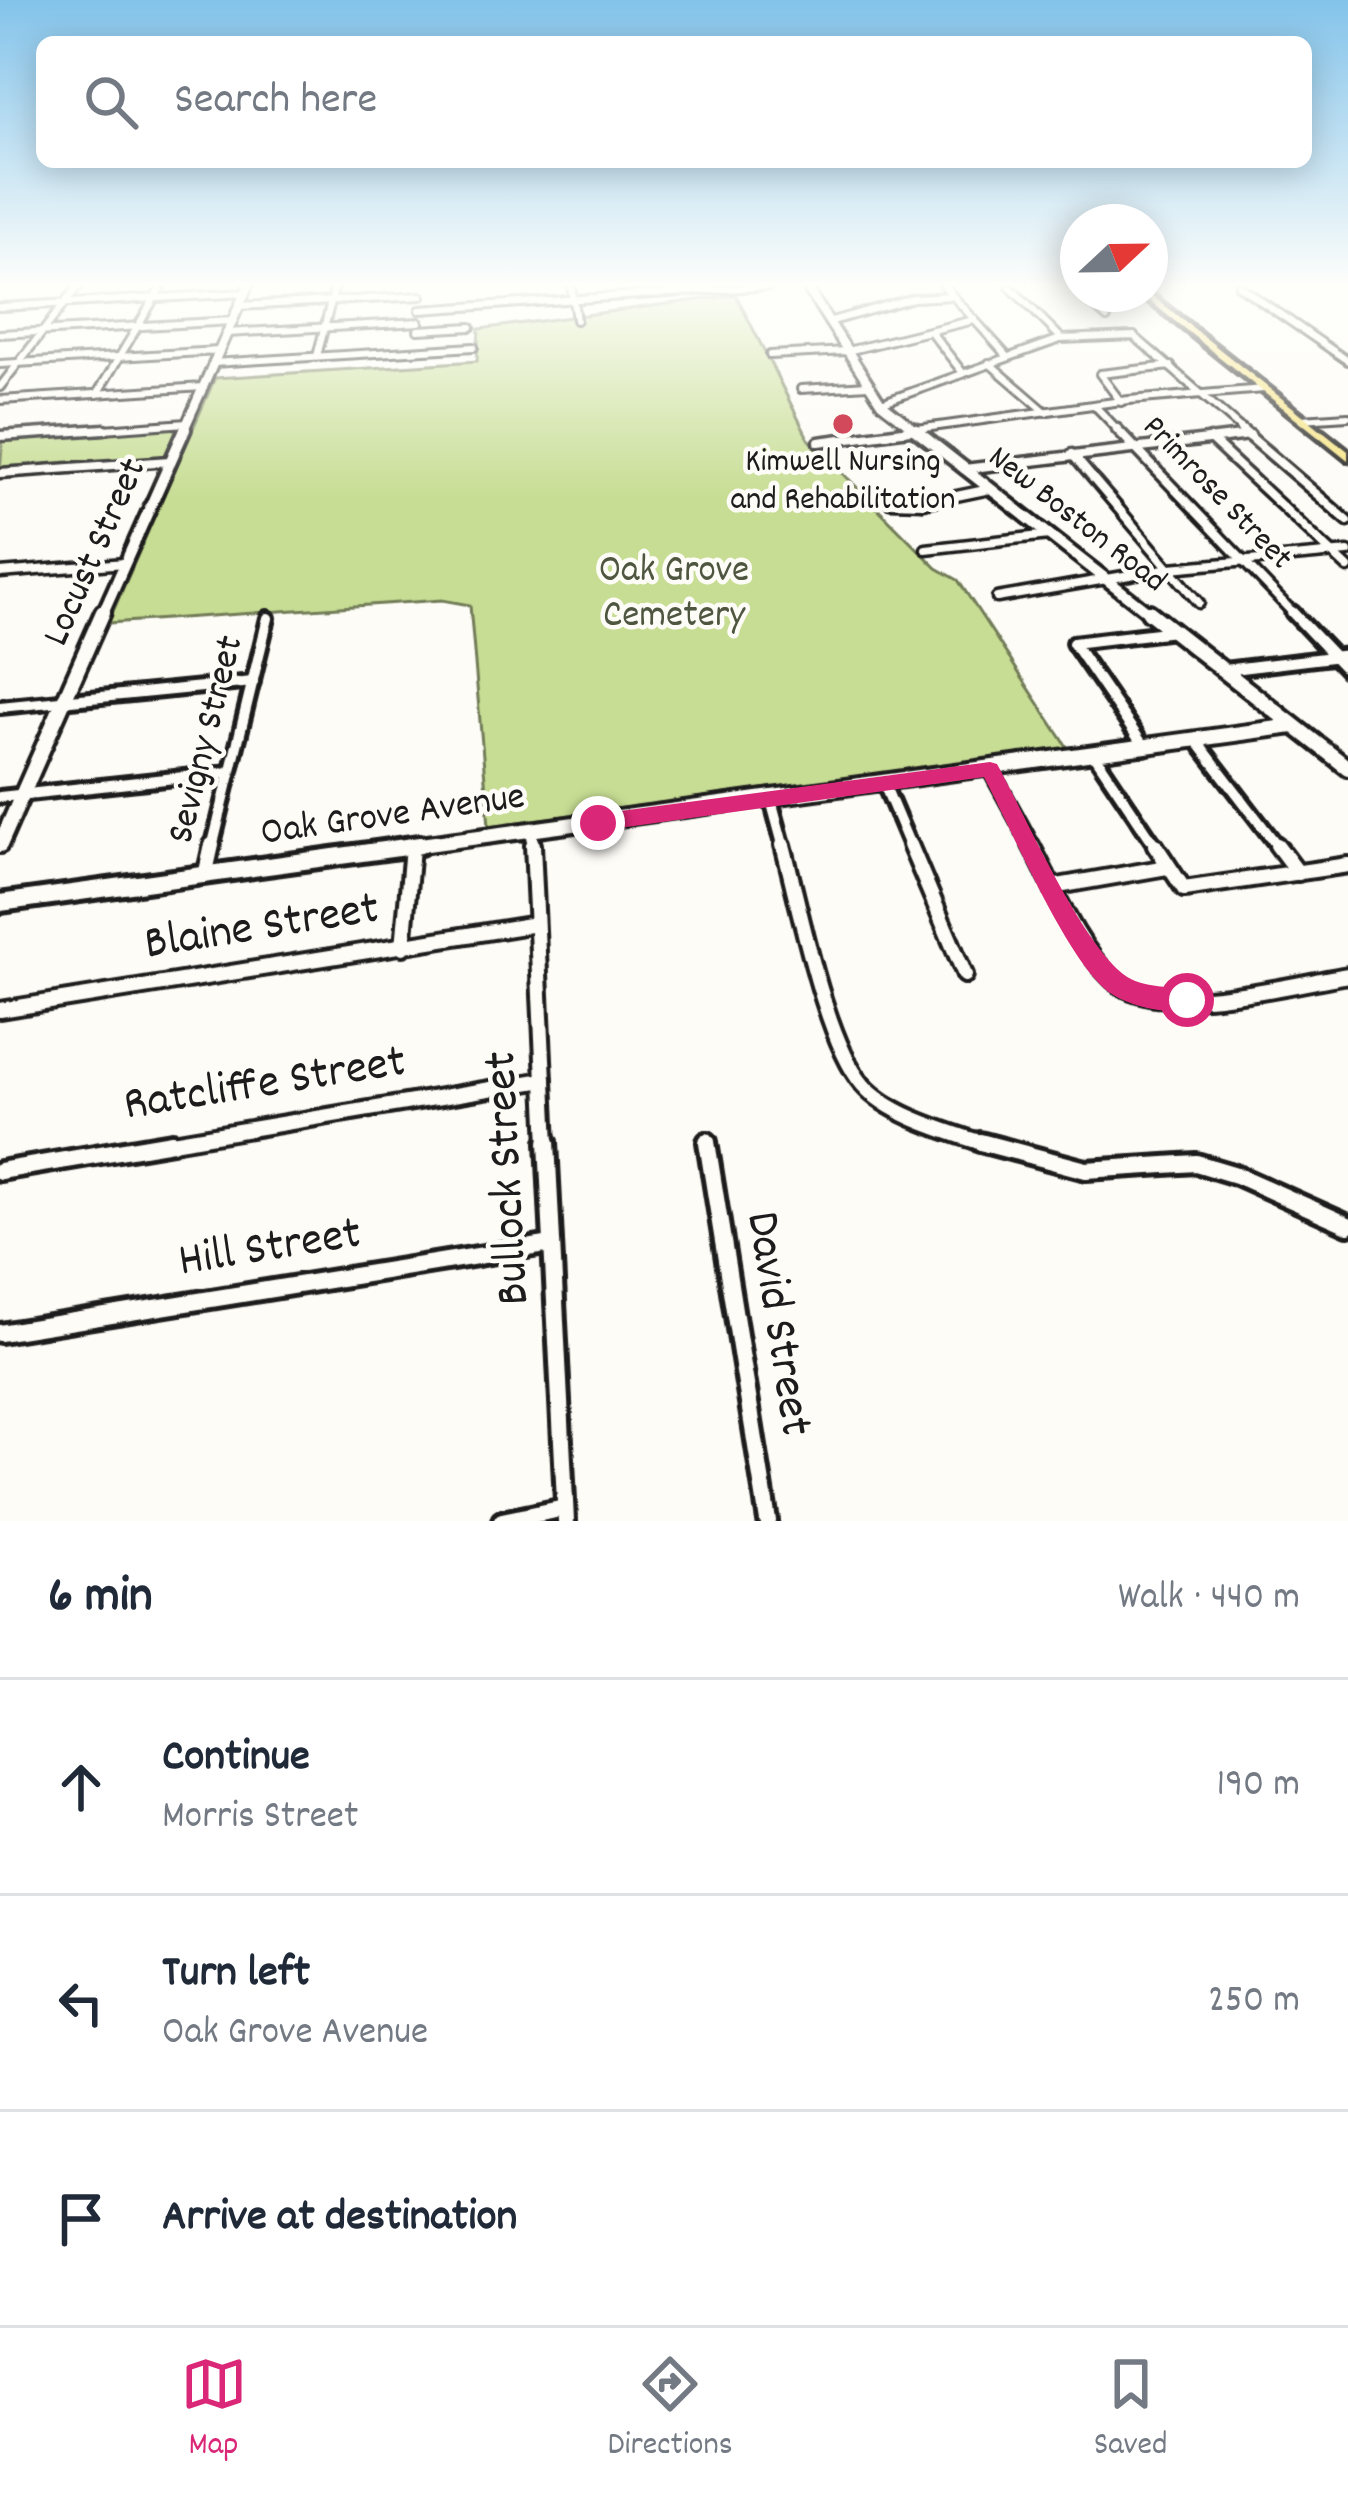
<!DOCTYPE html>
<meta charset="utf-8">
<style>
:root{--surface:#fff;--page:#f2f2f3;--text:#1f2937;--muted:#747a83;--line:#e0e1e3;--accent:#db2777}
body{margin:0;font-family:Dekko,sans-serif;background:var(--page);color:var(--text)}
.compass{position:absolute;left:1060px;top:204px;width:108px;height:108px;border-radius:50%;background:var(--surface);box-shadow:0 6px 30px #0003;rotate:68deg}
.stop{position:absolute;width:36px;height:36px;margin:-27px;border:9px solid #db2777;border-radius:50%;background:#fff}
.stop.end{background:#db2777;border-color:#fff;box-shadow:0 3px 12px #0008}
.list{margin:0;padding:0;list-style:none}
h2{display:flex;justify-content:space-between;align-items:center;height:156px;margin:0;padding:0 48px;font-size:51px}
h2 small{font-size:39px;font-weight:400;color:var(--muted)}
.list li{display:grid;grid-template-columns:78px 1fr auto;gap:36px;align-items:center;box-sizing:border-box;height:216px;padding:0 48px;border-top:3px solid var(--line)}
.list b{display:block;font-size:45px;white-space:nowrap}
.list p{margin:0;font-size:39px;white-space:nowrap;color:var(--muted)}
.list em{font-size:39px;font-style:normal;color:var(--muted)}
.icon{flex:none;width:66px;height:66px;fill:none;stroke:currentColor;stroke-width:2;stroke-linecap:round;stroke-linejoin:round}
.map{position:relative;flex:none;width:1348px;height:1521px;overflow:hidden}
.search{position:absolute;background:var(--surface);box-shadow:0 6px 30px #0003;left:36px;right:36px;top:36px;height:132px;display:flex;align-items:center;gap:30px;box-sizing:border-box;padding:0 42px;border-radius:18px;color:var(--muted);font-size:45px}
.sheet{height:804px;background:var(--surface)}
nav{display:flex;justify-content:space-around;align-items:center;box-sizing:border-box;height:168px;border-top:3px solid var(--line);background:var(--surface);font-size:33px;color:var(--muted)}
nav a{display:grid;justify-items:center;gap:6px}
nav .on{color:var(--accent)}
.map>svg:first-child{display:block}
.green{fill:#c7dd93;stroke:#727c58;stroke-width:3}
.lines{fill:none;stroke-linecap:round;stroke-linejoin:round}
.minor-far4-casing{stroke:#1c1c1c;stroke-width:12}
.minor-far3-casing{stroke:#1c1c1c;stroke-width:15}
.minor-far2-casing{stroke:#1c1c1c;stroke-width:20}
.minor-far1-casing{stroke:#1c1c1c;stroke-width:22}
.minor-casing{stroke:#1c1c1c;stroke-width:26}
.tertiary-far3-casing{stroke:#1c1c1c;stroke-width:14}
.tertiary-far2-casing{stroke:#1c1c1c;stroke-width:18}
.tertiary-far1-casing{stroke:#1c1c1c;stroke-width:22}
.tertiary-casing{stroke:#1c1c1c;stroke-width:26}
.primary-casing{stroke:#1c1c1c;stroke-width:10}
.minor-far4{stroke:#fdfcf7;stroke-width:6}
.minor-far3{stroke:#fdfcf7;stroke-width:8}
.minor-far2{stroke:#fdfcf7;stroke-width:10}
.minor-far1{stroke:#fdfcf7;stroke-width:14}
.minor{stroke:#fdfcf7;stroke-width:16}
.tertiary-far3{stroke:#fdfcf7;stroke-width:8}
.tertiary-far2{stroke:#fdfcf7;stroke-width:10}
.tertiary-far1{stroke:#fdfcf7;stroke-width:14}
.tertiary{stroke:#fdfcf7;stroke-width:16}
.primary{fill:#f6e381;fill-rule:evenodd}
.route{fill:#db2777}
.poi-dot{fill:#d1495b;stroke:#fdfcf7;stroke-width:4.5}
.labels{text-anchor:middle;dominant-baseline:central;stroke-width:9;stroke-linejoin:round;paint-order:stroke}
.far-poi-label{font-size:33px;fill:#1c1c1c;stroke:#fdfcf7}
.far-street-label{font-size:33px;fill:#1c1c1c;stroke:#fdfcf7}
.street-label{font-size:39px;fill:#1c1c1c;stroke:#fdfcf7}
.park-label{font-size:39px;fill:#4f5640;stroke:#fdfcf7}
.near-street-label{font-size:48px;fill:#1c1c1c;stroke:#fdfcf7}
</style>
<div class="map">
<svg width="1348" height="1521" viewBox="0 0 1348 1521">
<rect width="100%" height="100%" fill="#fdfcf7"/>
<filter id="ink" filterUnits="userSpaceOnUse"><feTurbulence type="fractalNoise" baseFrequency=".00833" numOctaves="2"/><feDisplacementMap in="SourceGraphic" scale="24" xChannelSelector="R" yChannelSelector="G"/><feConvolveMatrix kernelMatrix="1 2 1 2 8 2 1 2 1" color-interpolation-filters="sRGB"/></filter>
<g filter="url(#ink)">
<!-- green -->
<g class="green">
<path d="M736 295 808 438 937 568 958 580 1068 748 489 826 470 605 442 600 108 623 215 378 477 361 479 329Z"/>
<path d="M181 426 167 458 0 470 3 438Z"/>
</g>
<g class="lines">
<!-- minor-far4 casing -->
<g class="minor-far4-casing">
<g id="minor-far4">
<path d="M571 286 576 320"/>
<path d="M944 286 1008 357"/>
<path d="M1009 286 1061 338"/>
<path d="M1239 286 1348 361"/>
<path d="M1080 294 1107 318"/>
<path d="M239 306 421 296"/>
<path d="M0 307 245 293"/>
<path d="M420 310 770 286"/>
<path d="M828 322 913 298 952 296"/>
<path d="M418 330 471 327"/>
<path d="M930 331 963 373"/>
<path d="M227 333 419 322"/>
<path d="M0 334 232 321"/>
<path d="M770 355 847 351 974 320"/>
<path d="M317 356 335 286"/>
<path d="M213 363 474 347"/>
<path d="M989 363 1046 412"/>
<path d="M0 364 218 351"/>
<path d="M0 387 78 286"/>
<path d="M801 389 868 385"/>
<path d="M97 394 162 286"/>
<path d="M0 400 203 387"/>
<path d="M1121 402 1100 374 1171 366"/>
<path d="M881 403 1060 339 1134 336 1245 432"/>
<path d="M1095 406 1120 432"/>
<path d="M1301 419 1348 416"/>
<path d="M62 432 187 423"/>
<path d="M895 432 1129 400 1264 389"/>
</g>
</g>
<!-- minor-far3 casing -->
<g class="minor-far3-casing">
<g id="minor-far3">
<path d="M1117 429 1295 615"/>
<path d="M1241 429 1348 521"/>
<path d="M0 436 105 429"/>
<path d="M1210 439 1348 568"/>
<path d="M819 442 917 429"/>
<path d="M1072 454 1199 603"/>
<path d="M964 469 1250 435"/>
<path d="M0 473 170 461"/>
<path d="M900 494 923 503 890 502Z"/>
<path d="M923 503 990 489"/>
<path d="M926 549 1049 535"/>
<path d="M0 573 125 563"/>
<path d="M997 598 1170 568 1348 552"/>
</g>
</g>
<!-- minor-far2 casing -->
<g class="minor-far2-casing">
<g id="minor-far2">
<path d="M1292 612 1348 671"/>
<path d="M1224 670 1348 655"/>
<path d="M0 707 253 682"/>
<path d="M1196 740 1279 848"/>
<path d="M1145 748 1073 643 1174 631"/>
<path d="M1094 754 1157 848"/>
<path d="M990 769 1033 848"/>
<path d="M884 784 911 848"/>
<path d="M0 797 230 772"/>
<path d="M771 800 784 848"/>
<path d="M532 831 533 848"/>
<path d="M212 848 268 618"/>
</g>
</g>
<!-- minor-far1 casing -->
<g class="minor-far1-casing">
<g id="minor-far1">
<path d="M533 845 547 1145"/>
<path d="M783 845C799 904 825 1041 863 1085 890 1116 950 1132 988 1145"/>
<path d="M910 845 965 975"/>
<path d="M1031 845C1055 890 1076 945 1113 980 1157 1021 1292 984 1348 975"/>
<path d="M1155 845 1184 889 1348 865"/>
<path d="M1277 845 1298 873"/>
<path d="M205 876 212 845"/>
<path d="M1052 887 1167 867"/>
<path d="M403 947 412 847"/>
<path d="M0 1010 536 924"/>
<path d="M707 1140 708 1145"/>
<path d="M154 1145 544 1080"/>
</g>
</g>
<!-- minor casing -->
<g class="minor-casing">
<g id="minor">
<path d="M547 1142 566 1521"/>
<path d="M707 1142 768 1521"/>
<path d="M980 1142 1086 1170 1196 1163 1236 1175 1348 1225"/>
<path d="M0 1171 172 1142"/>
<path d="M0 1333 552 1244"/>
<path d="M502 1521 565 1508"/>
</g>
</g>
<!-- tertiary-far3 casing -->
<g class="tertiary-far3-casing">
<g id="tertiary-far3">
<path d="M806 286 881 403 918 432"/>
<path d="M183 432 248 286"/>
</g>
</g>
<!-- tertiary-far2 casing -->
<g class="tertiary-far2-casing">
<g id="tertiary-far2">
<path d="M914 429 1152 615"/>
<path d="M102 615 185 429"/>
</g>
</g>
<!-- tertiary-far1 casing -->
<g class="tertiary-far1-casing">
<g id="tertiary-far1">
<path d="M1149 612 1348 768"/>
<path d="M0 845 103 612"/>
<path d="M398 848 1293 726"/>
</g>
</g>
<!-- tertiary casing -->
<g class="tertiary-casing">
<path id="tertiary" d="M0 903 420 845"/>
</g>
<!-- primary casing -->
<g class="primary-casing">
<path id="primary" d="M1141 294H1150L1348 451V460Z"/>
</g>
<!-- minor-far4 -->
<use href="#minor-far4" class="minor-far4"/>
<!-- minor-far3 -->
<use href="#minor-far3" class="minor-far3"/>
<!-- minor-far2 -->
<use href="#minor-far2" class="minor-far2"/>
<!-- minor-far1 -->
<use href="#minor-far1" class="minor-far1"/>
<!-- minor -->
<use href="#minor" class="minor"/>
<!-- tertiary-far3 -->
<use href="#tertiary-far3" class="tertiary-far3"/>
<!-- tertiary-far2 -->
<use href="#tertiary-far2" class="tertiary-far2"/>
<!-- tertiary-far1 -->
<use href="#tertiary-far1" class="tertiary-far1"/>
<!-- tertiary -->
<use href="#tertiary" class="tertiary"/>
<!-- primary -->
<use href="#primary" class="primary"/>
</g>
</g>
<!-- sky -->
<linearGradient id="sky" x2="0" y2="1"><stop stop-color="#83c3ea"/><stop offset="0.57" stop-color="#fefefb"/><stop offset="1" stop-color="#fefefb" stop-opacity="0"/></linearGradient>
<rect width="1348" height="499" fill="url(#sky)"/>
<!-- route -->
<path class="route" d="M990 762 997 764C1026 817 1079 939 1123 974 1143 990 1173 984 1196 993V1008C1172 1017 1126 1006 1106 990 1063 953 1013 832 984 777L598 831 588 823 598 814Z"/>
<!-- markers -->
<circle class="poi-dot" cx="843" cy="424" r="12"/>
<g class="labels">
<!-- far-poi labels -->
<g class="far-poi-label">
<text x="843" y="463">Kimwell Nursing<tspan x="843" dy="38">and Rehabilitation</tspan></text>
</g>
<!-- far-street labels -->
<g class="far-street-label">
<text transform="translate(1216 494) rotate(46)">Primrose Street</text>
<text transform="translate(1076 521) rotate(38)">New Boston Road</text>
</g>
<!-- street labels -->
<g class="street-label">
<text transform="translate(97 553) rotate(-66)">Locust Street</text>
<text transform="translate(208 740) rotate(-76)">Sevigny Street</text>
<text transform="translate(393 817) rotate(-8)">Oak Grove Avenue</text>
</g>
<!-- park labels -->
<g class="park-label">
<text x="674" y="572">Oak Grove<tspan x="674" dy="45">Cemetery</tspan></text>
</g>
<!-- near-street labels -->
<g class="near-street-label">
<text transform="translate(262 929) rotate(-9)">Blaine Street</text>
<text transform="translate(265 1086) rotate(-9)">Ratcliffe Street</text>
<text transform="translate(510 1178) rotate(-93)">Bullock Street</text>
<text transform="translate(270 1250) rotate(-9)">Hill Street</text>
<text transform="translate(776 1324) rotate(81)">David Street</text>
</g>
</g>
</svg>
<svg class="compass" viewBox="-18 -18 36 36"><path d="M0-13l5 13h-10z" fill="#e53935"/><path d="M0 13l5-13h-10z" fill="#747a83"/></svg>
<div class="stop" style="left:1187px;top:1000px"></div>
<div class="stop end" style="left:598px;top:823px"></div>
<div class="search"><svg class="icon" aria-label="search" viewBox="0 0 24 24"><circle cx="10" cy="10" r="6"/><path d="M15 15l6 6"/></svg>Search here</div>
</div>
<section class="sheet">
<h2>6 min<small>Walk · 440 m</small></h2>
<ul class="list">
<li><svg class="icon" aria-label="ahead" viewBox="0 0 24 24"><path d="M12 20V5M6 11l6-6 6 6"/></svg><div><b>Continue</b><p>Morris Street</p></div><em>190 m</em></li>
<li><svg class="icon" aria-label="left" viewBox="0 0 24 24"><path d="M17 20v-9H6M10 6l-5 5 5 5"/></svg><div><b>Turn left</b><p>Oak Grove Avenue</p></div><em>250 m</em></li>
<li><svg class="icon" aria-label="arrive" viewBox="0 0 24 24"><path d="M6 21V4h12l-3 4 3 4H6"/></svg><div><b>Arrive at destination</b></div></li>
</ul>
</section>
<nav>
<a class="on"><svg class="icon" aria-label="map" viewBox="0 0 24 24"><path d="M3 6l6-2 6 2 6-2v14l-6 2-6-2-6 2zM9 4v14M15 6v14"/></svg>Map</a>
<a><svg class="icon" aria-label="directions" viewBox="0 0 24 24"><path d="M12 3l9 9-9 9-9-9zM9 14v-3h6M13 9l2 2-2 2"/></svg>Directions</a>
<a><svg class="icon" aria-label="saved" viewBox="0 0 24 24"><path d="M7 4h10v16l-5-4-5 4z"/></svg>Saved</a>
</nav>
